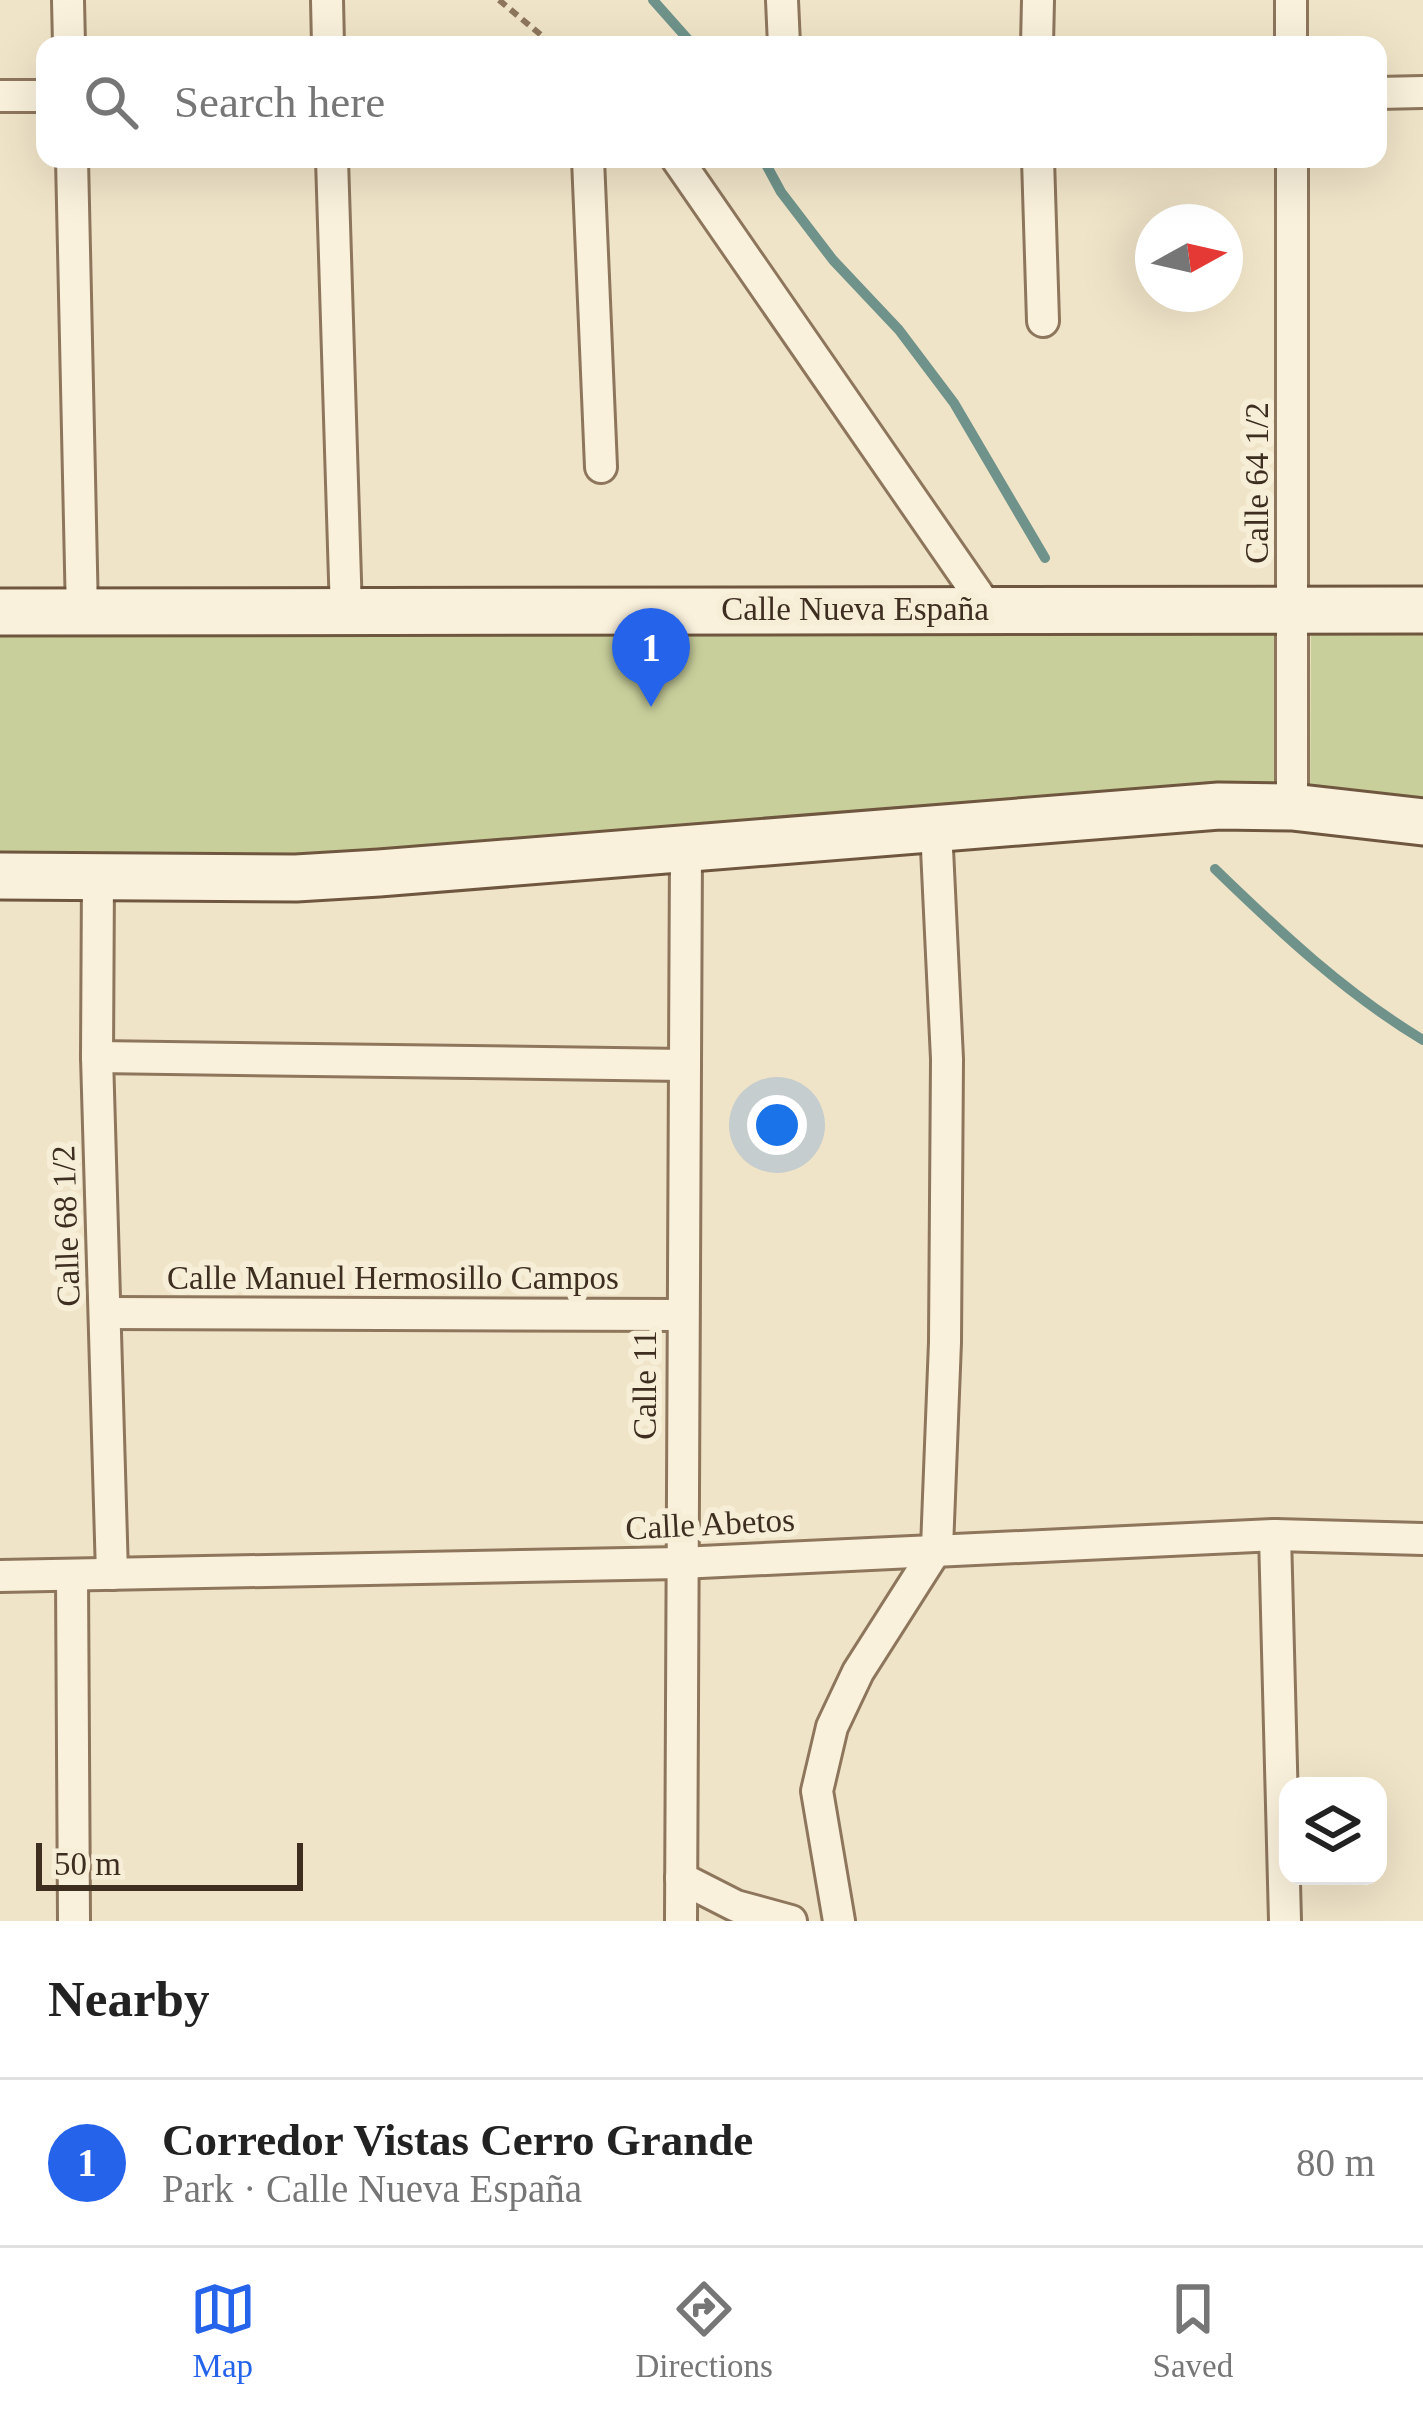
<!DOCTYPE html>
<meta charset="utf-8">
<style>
:root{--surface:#fff;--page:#f6f6f6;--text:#222;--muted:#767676;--line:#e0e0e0;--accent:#2563eb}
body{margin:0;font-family:Georgia,serif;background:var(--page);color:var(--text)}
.controls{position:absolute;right:36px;bottom:36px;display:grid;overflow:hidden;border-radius:24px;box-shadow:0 12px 48px #0002}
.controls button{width:108px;height:108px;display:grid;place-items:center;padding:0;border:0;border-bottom:3px solid var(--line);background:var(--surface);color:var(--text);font:60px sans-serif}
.compass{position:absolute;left:1135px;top:204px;width:108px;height:108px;border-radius:50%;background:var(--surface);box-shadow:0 12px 48px #0002;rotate:82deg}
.scale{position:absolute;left:36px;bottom:30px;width:267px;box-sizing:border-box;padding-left:12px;border:6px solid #3d2e20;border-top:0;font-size:33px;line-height:42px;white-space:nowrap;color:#3d2e20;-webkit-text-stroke:9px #f7eed8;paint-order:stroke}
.you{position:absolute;left:777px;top:1125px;width:42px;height:42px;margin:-30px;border:9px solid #fff;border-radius:50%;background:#1a73e8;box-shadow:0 0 0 18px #1a73e833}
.badge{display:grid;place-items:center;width:78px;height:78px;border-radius:50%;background:var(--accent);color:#fff;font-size:39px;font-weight:700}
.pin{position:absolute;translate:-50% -99px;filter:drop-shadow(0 3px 6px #0008)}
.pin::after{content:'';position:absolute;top:63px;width:42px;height:36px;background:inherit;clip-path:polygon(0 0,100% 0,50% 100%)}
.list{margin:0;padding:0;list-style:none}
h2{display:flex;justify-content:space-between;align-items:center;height:156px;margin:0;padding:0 48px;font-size:51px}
h2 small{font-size:39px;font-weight:400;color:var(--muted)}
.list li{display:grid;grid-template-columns:78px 1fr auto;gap:36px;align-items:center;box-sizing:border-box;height:168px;padding:0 48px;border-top:3px solid var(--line)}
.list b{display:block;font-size:45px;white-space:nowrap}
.list p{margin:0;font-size:39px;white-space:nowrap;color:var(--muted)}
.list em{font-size:39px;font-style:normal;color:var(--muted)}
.icon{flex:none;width:66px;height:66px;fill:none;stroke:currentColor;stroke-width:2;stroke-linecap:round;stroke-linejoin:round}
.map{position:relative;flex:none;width:1423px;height:1921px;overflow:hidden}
.search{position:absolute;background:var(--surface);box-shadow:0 12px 48px #0002;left:36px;right:36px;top:36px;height:132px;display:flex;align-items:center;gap:30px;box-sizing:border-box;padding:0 42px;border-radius:24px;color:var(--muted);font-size:45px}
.sheet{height:324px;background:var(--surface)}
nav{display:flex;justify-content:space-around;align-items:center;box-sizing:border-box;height:168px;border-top:3px solid var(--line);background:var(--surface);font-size:33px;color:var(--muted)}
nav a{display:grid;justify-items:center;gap:6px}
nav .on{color:var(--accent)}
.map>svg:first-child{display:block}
.green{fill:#c9cf9b}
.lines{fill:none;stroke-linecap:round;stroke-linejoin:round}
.stream{stroke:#6f938a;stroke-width:10}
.street-casing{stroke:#8d765c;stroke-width:36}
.secondary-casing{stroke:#6f573f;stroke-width:51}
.path{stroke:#8d765c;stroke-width:6;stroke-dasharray:9 6;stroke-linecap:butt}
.street{stroke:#faf1dc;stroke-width:30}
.secondary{stroke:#faf1dc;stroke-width:45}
.labels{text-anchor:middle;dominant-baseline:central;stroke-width:12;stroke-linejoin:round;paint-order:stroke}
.street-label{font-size:33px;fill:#3d2e20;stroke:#f7eed8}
</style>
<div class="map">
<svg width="1423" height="1921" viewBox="0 0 1423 1921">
<rect width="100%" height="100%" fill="#f0e4c8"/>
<!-- green -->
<g class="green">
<path d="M1311 611H1423V817L1310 805Z"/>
<path d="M1304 612 1301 803 461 863H0V616Z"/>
</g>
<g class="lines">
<!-- stream -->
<g class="stream">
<path d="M653 0 693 45"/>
<path d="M763 159 781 192 833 260 899 330 954 403 1045 558"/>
<path d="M1215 869C1280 932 1345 993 1423 1040"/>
</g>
<!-- street casing -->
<g class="street-casing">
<g id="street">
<path d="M68 0 69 45"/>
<path d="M327 0 328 45"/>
<path d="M782 0 784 45"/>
<path d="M1037 45 1038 0"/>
<path d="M1291 45V0"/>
<path d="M1378 93 1423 92"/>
<path d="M0 96H45"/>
<path d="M72 159 82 613"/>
<path d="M332 159 346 612"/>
<path d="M588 159 601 467"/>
<path d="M677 159 988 609"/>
<path d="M1038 159 1043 321"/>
<path d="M1292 159V807"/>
<path d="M98 877 97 1057 112 1574"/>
<path d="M97 1057 685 1065"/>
<path d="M105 1313 682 1315"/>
<path d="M1275 1535 1285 1921"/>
<path d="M0 1576 680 1563 1275 1535 1423 1539"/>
<path d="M72 1576 74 1921"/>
<path d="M681 1878 736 1906 791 1921"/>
<path d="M681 1921 686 850"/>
<path d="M839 1921 817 1791 832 1727 858 1672 937 1548 945 1342 947 1059 936 828"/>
</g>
</g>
<!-- secondary casing -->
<g class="secondary-casing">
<g id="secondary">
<path d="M0 612 1423 610"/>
<path d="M0 876 296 878 379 873 1219 806 1292 807 1423 822"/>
</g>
</g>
<!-- path -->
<path class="path" d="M499 0 553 45"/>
<!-- street -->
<use href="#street" class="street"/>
<!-- secondary -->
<use href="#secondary" class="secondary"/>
</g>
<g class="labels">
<!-- street labels -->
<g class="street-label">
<text transform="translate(1257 483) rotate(-90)">Calle 64 1/2</text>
<text x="855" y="609">Calle Nueva España</text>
<text transform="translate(66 1226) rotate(-92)">Calle 68 1/2</text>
<text x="393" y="1278">Calle Manuel Hermosillo Campos</text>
<text transform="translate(645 1385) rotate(-90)">Calle 11</text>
<text transform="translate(710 1524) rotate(-3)">Calle Abetos</text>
</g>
</g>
</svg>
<div class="controls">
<button><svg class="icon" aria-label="layers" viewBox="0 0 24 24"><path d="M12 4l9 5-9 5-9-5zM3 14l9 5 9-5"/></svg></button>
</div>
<svg class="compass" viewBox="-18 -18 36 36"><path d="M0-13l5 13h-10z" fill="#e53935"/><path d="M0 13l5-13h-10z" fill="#767676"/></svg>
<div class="scale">50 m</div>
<div class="you"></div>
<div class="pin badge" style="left:651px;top:707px">1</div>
<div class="search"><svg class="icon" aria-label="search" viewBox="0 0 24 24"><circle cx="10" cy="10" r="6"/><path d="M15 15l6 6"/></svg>Search here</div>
</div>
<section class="sheet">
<h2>Nearby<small></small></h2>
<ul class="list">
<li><span class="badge">1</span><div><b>Corredor Vistas Cerro Grande</b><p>Park · Calle Nueva España</p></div><em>80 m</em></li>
</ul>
</section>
<nav>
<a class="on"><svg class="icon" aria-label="map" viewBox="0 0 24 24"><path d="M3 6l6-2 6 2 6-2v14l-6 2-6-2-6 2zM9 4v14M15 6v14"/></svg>Map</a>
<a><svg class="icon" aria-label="directions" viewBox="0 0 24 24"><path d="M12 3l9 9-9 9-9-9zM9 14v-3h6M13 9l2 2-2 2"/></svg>Directions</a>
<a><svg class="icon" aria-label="saved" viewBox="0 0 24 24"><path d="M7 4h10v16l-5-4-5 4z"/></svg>Saved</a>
</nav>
